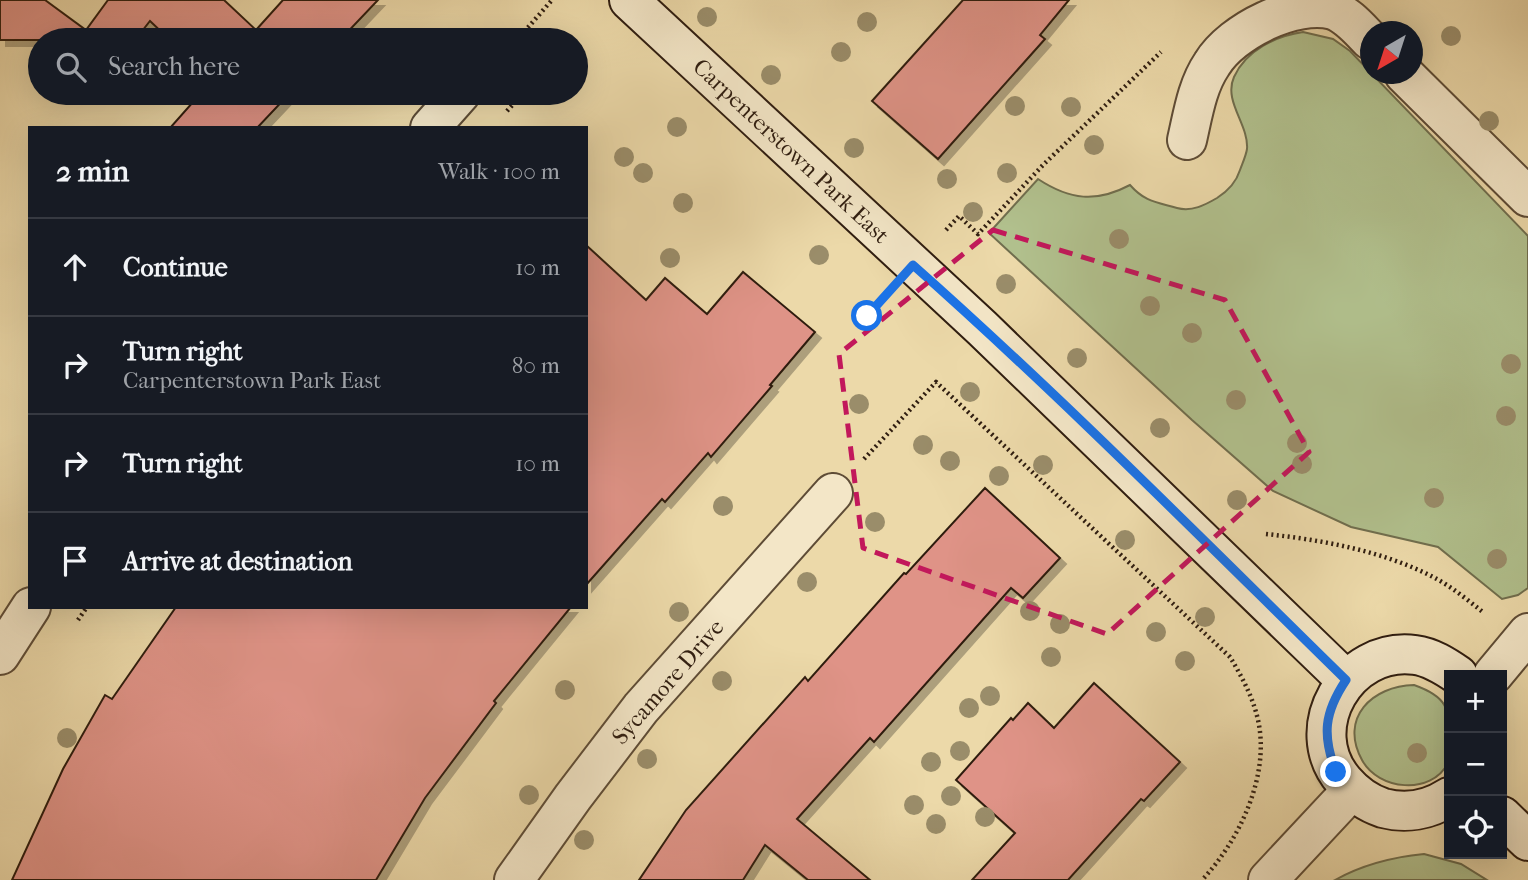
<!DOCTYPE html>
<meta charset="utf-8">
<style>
:root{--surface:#171b24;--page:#242831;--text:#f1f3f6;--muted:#9ea1a6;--line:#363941}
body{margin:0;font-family:"IM FELL French Canon",serif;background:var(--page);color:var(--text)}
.controls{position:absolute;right:21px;bottom:21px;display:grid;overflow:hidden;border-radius:0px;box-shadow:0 7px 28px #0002}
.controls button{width:63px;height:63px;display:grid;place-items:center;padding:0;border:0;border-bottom:2px solid var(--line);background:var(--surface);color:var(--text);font:35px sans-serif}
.compass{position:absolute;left:1360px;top:21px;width:63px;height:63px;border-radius:50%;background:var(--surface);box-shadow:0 7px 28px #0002;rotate:219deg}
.stop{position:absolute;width:21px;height:21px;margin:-16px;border:5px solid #1a73e8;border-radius:50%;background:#fff}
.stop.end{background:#1a73e8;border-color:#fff;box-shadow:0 2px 7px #0008}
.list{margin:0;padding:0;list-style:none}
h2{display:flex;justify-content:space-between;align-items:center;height:91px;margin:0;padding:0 28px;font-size:30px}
h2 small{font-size:23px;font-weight:400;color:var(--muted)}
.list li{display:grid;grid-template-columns:46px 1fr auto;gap:21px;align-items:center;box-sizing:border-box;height:98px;padding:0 28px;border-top:2px solid var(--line)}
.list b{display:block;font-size:26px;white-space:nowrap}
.list p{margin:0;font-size:23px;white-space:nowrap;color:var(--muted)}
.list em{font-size:23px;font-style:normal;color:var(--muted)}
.icon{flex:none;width:38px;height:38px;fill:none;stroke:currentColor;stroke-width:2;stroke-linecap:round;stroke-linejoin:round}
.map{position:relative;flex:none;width:1528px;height:880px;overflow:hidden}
.search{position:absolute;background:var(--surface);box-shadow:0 7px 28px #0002;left:28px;top:28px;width:560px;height:77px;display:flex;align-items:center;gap:18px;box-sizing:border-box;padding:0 24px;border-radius:38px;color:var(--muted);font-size:26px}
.panel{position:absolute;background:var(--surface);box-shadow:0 7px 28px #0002;left:28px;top:126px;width:560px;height:483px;border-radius:0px}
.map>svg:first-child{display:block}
.green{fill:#b1c08d;stroke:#706e4e;stroke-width:2}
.building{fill:#df9387;stroke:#2f1d10;stroke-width:2;filter:url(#shadow)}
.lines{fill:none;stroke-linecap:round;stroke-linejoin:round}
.street-casing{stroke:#5e4c36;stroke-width:42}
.secondary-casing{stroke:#2f1d10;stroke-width:42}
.path{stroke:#2f1d10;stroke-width:4.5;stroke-dasharray:2 3.5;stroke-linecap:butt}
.street{stroke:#f3e6c7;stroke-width:38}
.secondary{stroke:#f3e6c7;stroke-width:38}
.tree{fill:#9a8d6a}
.route{stroke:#1a73e8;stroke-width:9}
.marked{fill:none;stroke:#c2185b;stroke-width:5;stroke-dasharray:14 9;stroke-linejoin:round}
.labels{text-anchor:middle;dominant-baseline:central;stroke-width:5;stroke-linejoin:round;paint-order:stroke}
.street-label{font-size:23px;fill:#2f1d10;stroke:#f3e6c7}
</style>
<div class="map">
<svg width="1528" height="880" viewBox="0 0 1528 880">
<defs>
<filter id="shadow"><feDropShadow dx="6" dy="6" stdDeviation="0" flood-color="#0004"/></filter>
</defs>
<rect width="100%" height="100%" fill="#ecd9a9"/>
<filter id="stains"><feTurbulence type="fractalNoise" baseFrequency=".00286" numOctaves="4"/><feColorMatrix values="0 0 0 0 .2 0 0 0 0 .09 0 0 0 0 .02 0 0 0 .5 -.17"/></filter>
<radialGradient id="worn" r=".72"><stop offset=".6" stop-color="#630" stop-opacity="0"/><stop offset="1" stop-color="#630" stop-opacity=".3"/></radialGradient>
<!-- green -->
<g class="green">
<path d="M1303 32 1333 39 1350 51 1528 236V588L1518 595 1502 599 1438 547 1351 527 1273 491 1192 420 989 233 1038 179C1070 200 1096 203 1130 185 1145 202 1156 202 1177 208 1192 212 1205 205 1217 198 1228 191 1236 183 1240 170 1242 164 1246 156 1247 149 1249 125 1223 101 1234 77 1246 50 1276 36 1303 32Z"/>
<path d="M1414 685C1448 697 1449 708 1449 741 1449 748 1451 757 1448 763 1431 796 1378 790 1362 760 1339 718 1372 686 1414 685Z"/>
<path d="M1424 854 1461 864 1487 880H1335C1362 865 1393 857 1424 854Z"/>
</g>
<!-- building -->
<g class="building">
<path d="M0 0H45L86 30 108 0H224L256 30 283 0H378L340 40H170L150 21 135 40H0Z"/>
<path d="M963 0H1069L1040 35 1045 39 938 159 872 101Z"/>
<path d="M201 93H290L257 128H170Z"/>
<path d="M586 245 646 300 665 278 707 314 743 272 815 332 770 385 772 386 711 457 708 453 665 502 662 499 586 585Z"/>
<path d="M985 488 1060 558 1023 598 1011 588 874 742 870 738 797 819 870 880H808L765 845 743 880H639L686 810 805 677 808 681 904 573 906 574Z"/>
<path d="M176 607H571L494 701 496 703 425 798 376 880H12L63 769 105 695 112 699Z"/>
<path d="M1094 683 1180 762 1144 801 1141 799 1068 880H972L1015 833 956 780 1011 718 1013 720 1028 703 1054 728Z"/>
</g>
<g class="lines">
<!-- street casing -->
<g class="street-casing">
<g id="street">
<path d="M1404 74 1528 197"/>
<path d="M430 128 461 93"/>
<path d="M1187 140C1193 114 1197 86 1212 64 1232 31 1295 0 1333 10 1348 15 1360 30 1370 40"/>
<path d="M0 655 31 607"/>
<path d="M1493 675 1528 633"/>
<path d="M514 880 573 797 641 708 833 493"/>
<path d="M1268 880 1352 790"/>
</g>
</g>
<!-- secondary casing -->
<g class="secondary-casing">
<g id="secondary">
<path d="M629 0 982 328 1346 680"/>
<path d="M1449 797C1429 810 1406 814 1383 808 1368 803 1355 794 1344 781 1299 729 1347 646 1415 655 1431 657 1445 666 1458 675"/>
<path d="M1502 816 1528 841"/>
</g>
</g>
<!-- path -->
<g class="path">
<path d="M517 40 552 0"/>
<path d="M507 111 523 93"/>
<path d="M946 230 959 216 978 234 1043 165 1161 52"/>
<path d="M867 316 883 298"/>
<path d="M864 459 936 382 1230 657C1244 680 1257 705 1260 732 1266 784 1237 843 1202 880"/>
<path d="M1266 534C1322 540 1384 551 1435 578 1452 587 1469 601 1484 613"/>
<path d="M78 620 87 607"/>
</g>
<!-- street -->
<use href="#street" class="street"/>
<!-- secondary -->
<use href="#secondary" class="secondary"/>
</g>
<!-- trees -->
<g class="tree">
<circle cx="707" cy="17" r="10"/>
<circle cx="867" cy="22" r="10"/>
<circle cx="1451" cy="36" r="10"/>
<circle cx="841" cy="52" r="10"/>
<circle cx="771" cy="75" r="10"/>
<circle cx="1015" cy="106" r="10"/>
<circle cx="1071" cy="107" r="10"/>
<circle cx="1489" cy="121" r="10"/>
<circle cx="677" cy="127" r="10"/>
<circle cx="1094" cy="145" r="10"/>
<circle cx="854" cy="148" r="10"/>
<circle cx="624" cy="157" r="10"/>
<circle cx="643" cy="173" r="10"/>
<circle cx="1007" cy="173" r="10"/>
<circle cx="947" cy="179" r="10"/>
<circle cx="683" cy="203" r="10"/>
<circle cx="973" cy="212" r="10"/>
<circle cx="1119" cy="239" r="10"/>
<circle cx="819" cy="255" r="10"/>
<circle cx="670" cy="258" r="10"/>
<circle cx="1006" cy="284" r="10"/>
<circle cx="1150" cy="306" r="10"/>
<circle cx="1192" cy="333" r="10"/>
<circle cx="1077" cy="358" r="10"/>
<circle cx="1511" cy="364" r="10"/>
<circle cx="970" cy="392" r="10"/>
<circle cx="1236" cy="400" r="10"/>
<circle cx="859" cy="404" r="10"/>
<circle cx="1506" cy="416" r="10"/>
<circle cx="1160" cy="428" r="10"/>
<circle cx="1297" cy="443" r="10"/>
<circle cx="923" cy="445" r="10"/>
<circle cx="950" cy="461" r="10"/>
<circle cx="1302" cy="464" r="10"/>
<circle cx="1043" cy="465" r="10"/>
<circle cx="999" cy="476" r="10"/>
<circle cx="1434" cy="498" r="10"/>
<circle cx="1237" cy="500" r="10"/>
<circle cx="723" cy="506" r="10"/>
<circle cx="875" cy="522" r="10"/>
<circle cx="1125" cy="540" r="10"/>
<circle cx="1497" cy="559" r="10"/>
<circle cx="807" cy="582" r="10"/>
<circle cx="1030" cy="611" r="10"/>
<circle cx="679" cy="612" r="10"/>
<circle cx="1205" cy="617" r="10"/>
<circle cx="1060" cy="624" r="10"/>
<circle cx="1156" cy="632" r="10"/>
<circle cx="1051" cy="657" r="10"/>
<circle cx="1185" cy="661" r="10"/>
<circle cx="722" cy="681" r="10"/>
<circle cx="565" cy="690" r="10"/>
<circle cx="990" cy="696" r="10"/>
<circle cx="969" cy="708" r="10"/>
<circle cx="67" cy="738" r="10"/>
<circle cx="960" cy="751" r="10"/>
<circle cx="1417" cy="753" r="10"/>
<circle cx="647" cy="759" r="10"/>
<circle cx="931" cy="762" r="10"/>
<circle cx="529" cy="795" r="10"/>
<circle cx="951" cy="796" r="10"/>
<circle cx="914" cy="805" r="10"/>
<circle cx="985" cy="817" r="10"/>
<circle cx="936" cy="824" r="10"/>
<circle cx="584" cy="840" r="10"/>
</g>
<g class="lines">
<!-- route -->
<path class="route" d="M867 316 913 265C1063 398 1203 540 1346 680 1324 713 1322 735 1336 772"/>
</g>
<!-- marked area -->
<path class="marked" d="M993 230 1225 300 1309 452 1107 634 863 548 839 354Z"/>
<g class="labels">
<!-- street labels -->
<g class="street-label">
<text transform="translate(791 151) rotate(43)">Carpenterstown Park East</text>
<text transform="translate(668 682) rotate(-49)">Sycamore Drive</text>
</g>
</g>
<rect width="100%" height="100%" filter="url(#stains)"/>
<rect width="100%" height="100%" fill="url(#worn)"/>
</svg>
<div class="controls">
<button>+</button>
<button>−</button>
<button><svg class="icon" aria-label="locate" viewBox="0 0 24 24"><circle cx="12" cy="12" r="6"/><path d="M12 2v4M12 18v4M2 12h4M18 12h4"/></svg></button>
</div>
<svg class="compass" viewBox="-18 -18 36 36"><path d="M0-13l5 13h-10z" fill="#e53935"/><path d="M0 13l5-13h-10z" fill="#9ea1a6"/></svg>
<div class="stop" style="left:867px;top:316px"></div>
<div class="stop end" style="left:1336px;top:772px"></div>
<div class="search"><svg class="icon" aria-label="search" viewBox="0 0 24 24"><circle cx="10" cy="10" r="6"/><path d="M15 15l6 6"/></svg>Search here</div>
<section class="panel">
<h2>2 min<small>Walk · 100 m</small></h2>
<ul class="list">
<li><svg class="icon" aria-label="ahead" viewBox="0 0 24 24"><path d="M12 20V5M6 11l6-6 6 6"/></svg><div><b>Continue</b></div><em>10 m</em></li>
<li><svg class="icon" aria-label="right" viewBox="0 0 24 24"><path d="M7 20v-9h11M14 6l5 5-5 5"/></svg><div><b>Turn right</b><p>Carpenterstown Park East</p></div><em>80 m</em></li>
<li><svg class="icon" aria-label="right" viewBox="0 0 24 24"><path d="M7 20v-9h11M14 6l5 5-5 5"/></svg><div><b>Turn right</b></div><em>10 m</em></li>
<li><svg class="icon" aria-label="arrive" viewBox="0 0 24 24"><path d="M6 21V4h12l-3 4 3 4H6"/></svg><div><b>Arrive at destination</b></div></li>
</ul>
</section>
</div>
